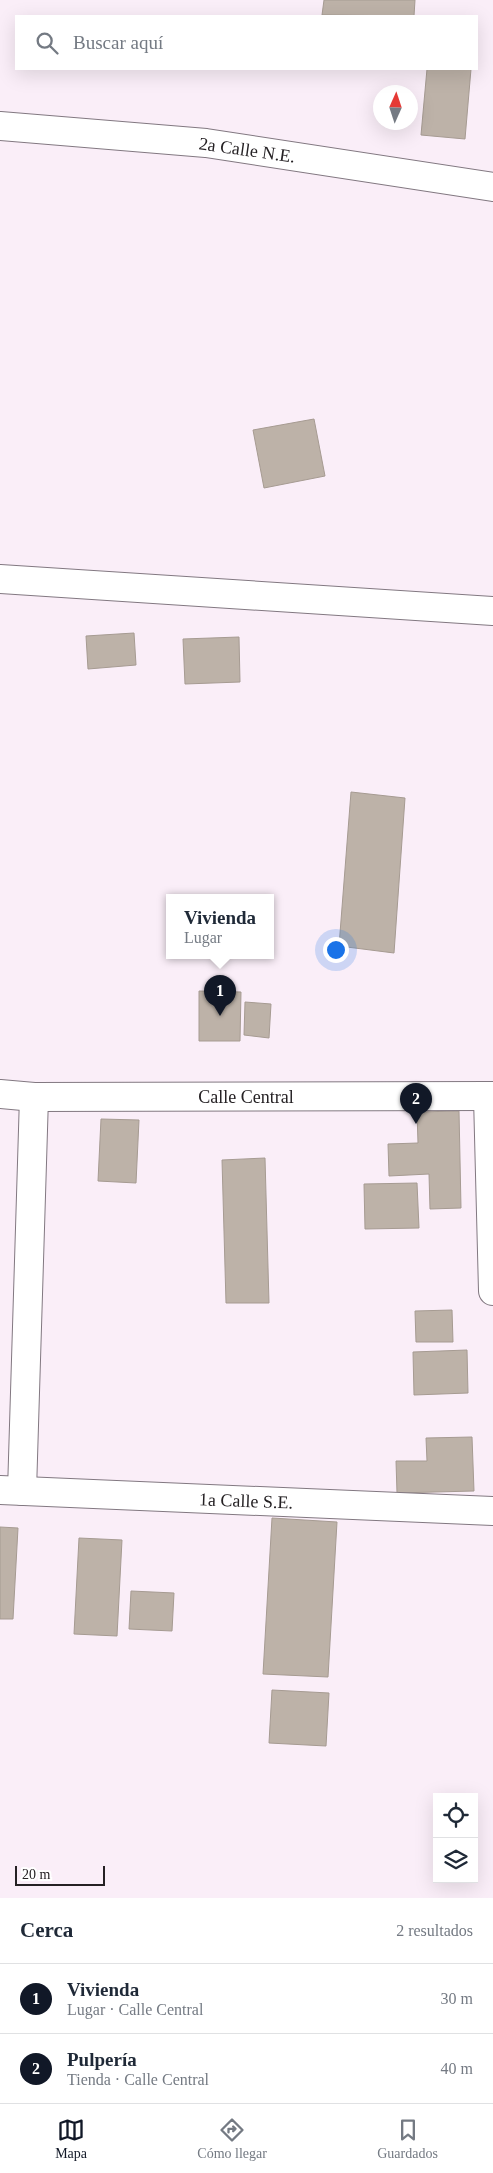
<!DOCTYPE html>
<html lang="es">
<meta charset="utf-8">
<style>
:root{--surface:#fff;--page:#f6f6f7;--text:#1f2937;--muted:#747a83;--line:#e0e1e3;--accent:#111827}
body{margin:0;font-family:Georgia,serif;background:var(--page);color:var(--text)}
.controls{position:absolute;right:15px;bottom:15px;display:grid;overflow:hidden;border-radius:0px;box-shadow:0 5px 20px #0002}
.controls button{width:45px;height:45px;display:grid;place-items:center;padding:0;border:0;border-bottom:1px solid var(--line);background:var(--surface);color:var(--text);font:25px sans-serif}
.compass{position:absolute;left:373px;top:85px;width:45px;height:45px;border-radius:50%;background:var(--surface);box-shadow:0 5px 20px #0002;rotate:3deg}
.scale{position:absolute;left:15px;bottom:12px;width:90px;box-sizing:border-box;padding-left:5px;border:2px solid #252124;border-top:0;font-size:14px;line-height:18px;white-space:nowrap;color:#252124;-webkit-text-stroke:4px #fff;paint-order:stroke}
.you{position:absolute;left:335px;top:949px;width:18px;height:18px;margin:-12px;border:4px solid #fff;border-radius:50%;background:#1a73e8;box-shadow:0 0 0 8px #1a73e833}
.badge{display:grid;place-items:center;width:32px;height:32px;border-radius:50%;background:var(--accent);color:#fff;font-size:16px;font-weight:700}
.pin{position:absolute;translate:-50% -41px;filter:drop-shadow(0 1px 2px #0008)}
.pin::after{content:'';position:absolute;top:26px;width:18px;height:15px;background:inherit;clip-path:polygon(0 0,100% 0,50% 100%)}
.popup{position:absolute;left:166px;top:894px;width:108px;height:65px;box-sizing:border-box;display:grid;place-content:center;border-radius:0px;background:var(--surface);filter:drop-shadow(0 1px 4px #0005);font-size:16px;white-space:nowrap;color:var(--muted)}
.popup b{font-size:19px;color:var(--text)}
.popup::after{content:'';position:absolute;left:50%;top:100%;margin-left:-10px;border:10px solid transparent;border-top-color:var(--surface)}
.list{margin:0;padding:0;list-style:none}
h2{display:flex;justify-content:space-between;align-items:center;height:65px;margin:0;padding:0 20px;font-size:21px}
h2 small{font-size:16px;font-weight:400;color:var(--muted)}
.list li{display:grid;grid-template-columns:32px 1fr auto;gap:15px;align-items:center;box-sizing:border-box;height:70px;padding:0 20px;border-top:1px solid var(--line)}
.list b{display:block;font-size:19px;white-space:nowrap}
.list p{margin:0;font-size:16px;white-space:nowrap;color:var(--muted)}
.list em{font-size:16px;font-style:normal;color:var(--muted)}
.icon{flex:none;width:28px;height:28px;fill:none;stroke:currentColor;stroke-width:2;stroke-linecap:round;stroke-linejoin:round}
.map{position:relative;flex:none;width:493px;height:1898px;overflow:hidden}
.search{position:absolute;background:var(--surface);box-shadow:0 5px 20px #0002;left:15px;right:15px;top:15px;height:55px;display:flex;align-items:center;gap:12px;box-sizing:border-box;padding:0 18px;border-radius:0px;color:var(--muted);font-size:19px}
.sheet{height:205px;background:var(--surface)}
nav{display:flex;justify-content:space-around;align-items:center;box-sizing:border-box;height:70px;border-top:1px solid var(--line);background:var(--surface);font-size:14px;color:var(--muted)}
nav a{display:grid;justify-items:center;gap:2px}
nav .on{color:var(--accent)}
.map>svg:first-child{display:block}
.building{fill:#bdb2a8;stroke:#a69b92}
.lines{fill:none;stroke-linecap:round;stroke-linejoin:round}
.street-casing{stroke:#827881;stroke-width:30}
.street{stroke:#fff;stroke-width:28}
.labels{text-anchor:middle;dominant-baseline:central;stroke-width:4.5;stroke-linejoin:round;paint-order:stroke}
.street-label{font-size:18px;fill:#252124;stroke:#fff}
</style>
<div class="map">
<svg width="493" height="1898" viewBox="0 0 493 1898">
<rect width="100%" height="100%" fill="#faeef8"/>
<!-- building -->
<g class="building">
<path d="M324 0H415L414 16 322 15Z"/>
<path d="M427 69H471L465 139 421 135Z"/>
<path d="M314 419 325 476 264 488 253 430Z"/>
<path d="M134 633 136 665 88 669 86 636Z"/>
<path d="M239 637 240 682 185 684 183 639Z"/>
<path d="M351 792 405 798 394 953 339 946Z"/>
<path d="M199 991 241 992 240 1041H199Z"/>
<path d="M245 1002 271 1004 269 1038 244 1035Z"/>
<path d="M459 1111 461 1208 430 1209 429 1174 389 1176 388 1144 418 1143 417 1112Z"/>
<path d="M101 1119 139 1120 136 1183 98 1181Z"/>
<path d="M265 1158 269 1303H226L222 1160Z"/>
<path d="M417 1183 419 1228 365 1229 364 1184Z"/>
<path d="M452 1310 453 1342H416L415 1311Z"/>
<path d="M467 1350 468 1393 414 1395 413 1352Z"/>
<path d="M472 1437 474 1491 397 1493 396 1461H427L426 1438Z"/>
<path d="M272 1518 337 1522 328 1677 263 1674Z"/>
<path d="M0 1527 18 1528 13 1619H0Z"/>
<path d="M79 1538 122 1540 117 1636 74 1634Z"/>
<path d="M131 1591 174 1593 172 1631 129 1629Z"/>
<path d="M272 1690 329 1693 326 1746 269 1743Z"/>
</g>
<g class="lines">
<!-- street casing -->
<g class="street-casing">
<g id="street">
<path d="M0 126 206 143 493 187"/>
<path d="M0 579 493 611"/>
<path d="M0 1094 34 1097 493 1096"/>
<path d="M488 1097 493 1291"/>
<path d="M0 1490 493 1511"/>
<path d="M22 1491 34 1097"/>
</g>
</g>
<!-- street -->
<use href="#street" class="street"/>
</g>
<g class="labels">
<!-- street labels -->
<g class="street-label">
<text transform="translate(247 150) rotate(8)">2a Calle N.E.</text>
<text x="246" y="1097">Calle Central</text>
<text transform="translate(246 1501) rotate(2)">1a Calle S.E.</text>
</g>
</g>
</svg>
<div class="controls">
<button><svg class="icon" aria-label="locate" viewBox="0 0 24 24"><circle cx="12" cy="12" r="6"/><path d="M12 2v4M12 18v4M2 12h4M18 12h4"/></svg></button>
<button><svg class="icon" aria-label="layers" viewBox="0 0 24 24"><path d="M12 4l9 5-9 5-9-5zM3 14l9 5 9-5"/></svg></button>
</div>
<svg class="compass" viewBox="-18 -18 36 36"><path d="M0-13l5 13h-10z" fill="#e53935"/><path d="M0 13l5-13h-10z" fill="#747a83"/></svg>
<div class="scale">20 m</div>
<div class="you"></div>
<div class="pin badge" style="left:220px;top:1016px">1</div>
<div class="popup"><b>Vivienda</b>Lugar</div>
<div class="pin badge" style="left:416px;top:1124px">2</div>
<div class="search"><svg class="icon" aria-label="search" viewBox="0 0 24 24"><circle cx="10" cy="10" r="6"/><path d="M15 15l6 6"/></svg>Buscar aquí</div>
</div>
<section class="sheet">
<h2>Cerca<small>2 resultados</small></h2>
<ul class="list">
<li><span class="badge">1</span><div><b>Vivienda</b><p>Lugar · Calle Central</p></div><em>30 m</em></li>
<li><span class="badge">2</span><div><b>Pulpería</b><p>Tienda · Calle Central</p></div><em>40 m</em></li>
</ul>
</section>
<nav>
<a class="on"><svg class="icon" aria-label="map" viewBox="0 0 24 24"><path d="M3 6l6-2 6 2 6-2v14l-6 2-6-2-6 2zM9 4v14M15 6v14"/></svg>Mapa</a>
<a><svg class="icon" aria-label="directions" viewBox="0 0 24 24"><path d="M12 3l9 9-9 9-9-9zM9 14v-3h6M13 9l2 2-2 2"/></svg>Cómo llegar</a>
<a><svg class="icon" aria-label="saved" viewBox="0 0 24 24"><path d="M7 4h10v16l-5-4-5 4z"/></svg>Guardados</a>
</nav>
